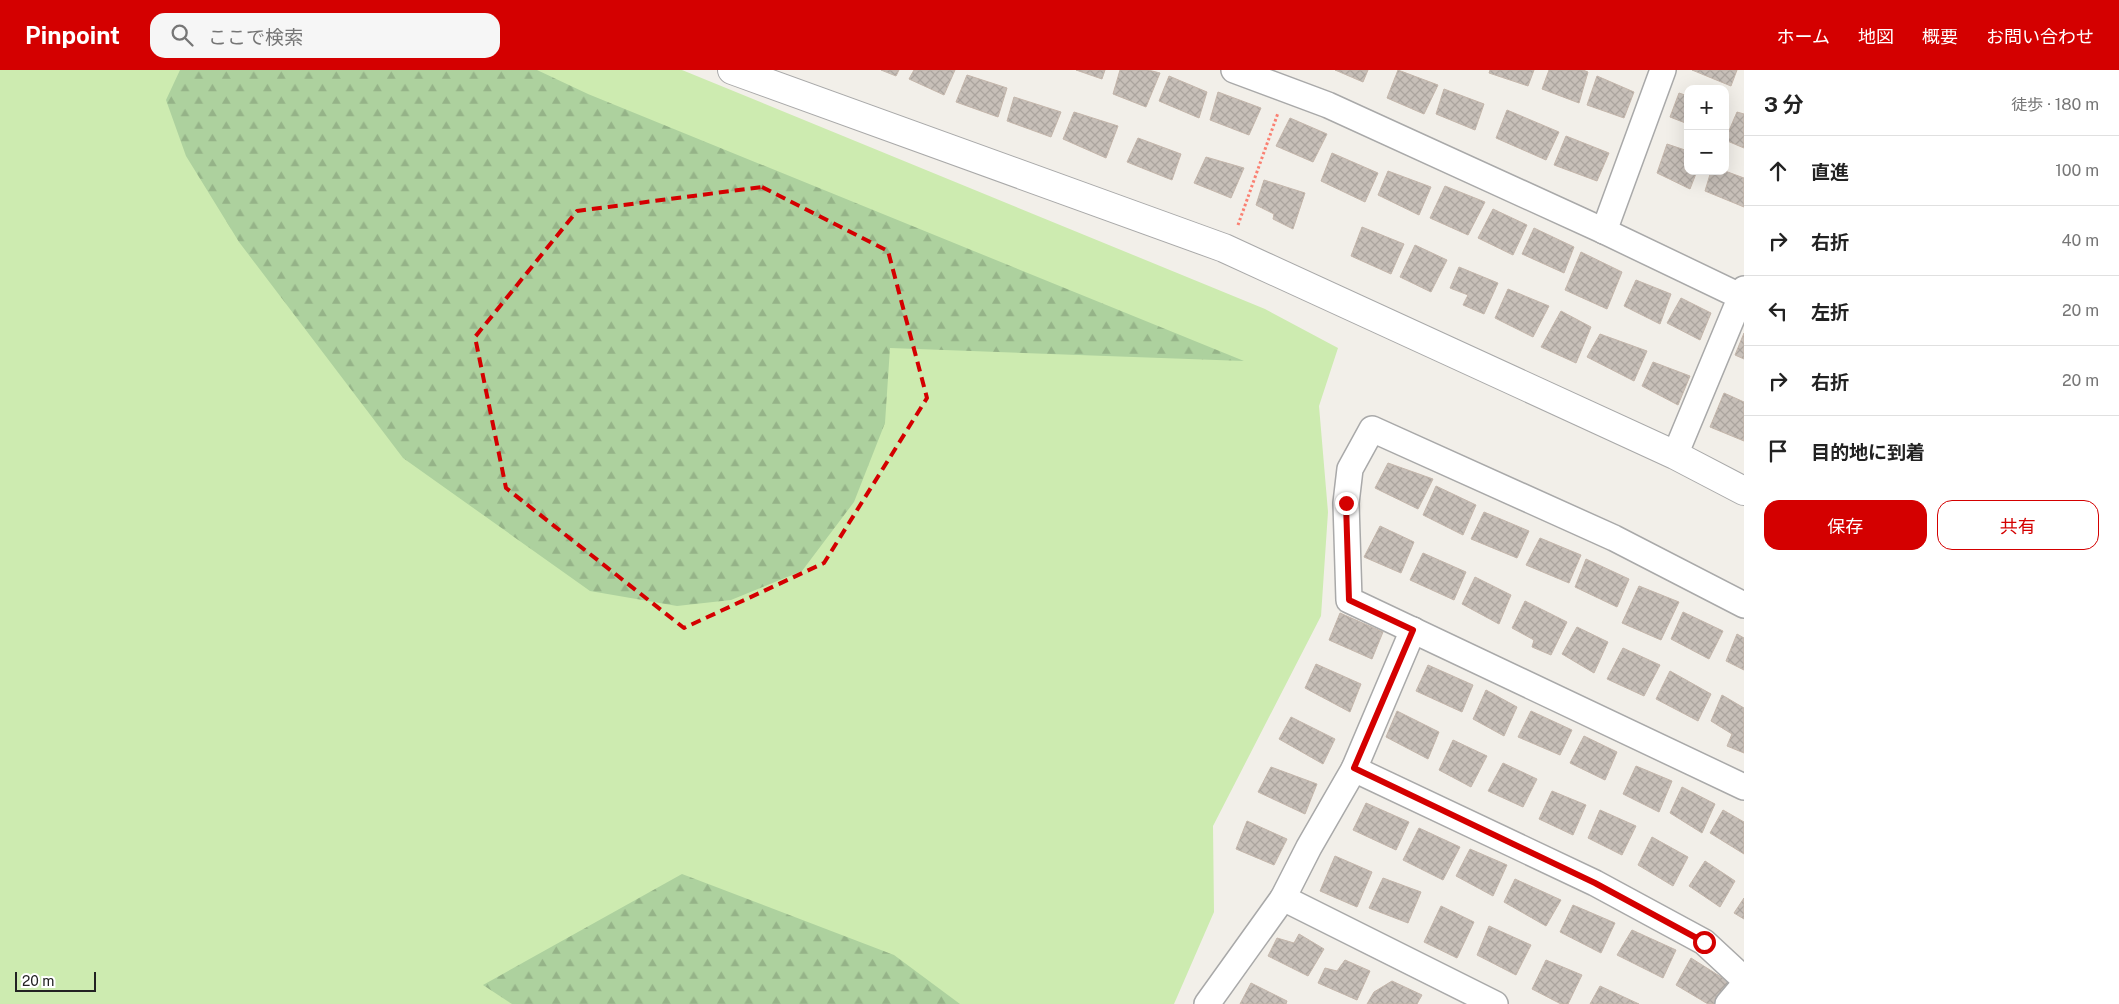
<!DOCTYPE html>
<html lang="ja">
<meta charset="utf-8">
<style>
:root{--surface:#fff;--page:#f6f6f6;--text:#222;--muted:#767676;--line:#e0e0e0;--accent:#d40000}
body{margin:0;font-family:"Public Sans","Noto Sans JP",sans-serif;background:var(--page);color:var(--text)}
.controls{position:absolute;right:15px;top:15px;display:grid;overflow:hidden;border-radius:10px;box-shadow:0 5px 20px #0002}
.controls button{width:45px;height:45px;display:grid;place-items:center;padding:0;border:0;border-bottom:1px solid var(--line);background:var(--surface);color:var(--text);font:25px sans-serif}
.scale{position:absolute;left:15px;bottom:12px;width:81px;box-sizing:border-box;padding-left:5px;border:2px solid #222;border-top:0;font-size:14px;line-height:18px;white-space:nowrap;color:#222;-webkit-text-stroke:4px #fff;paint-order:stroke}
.stop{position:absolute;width:15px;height:15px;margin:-11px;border:4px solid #d40000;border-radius:50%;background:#fff}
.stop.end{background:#d40000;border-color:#fff;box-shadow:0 1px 5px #0008}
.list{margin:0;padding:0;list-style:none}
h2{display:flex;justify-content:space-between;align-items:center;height:65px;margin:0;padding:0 20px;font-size:21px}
h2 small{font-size:16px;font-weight:400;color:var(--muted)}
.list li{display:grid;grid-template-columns:32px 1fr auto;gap:15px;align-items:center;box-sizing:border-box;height:70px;padding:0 20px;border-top:1px solid var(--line)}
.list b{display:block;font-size:19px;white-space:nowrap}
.list em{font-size:16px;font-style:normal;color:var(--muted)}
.actions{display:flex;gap:10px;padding:15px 20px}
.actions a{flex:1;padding:11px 0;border:1px solid var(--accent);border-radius:15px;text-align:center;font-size:18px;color:var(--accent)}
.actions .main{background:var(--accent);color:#fff}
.icon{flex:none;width:28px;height:28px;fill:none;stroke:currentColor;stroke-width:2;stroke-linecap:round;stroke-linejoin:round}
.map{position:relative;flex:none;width:1744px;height:934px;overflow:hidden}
header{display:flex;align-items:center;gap:30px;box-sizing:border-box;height:70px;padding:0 25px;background:var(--accent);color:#fff}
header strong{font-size:24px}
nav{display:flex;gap:28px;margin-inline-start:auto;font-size:18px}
.search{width:350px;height:45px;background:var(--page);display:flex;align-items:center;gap:12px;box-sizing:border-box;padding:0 18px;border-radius:15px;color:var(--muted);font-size:19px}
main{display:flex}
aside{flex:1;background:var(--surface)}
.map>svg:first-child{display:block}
.grass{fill:#cdebb0}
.forest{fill:url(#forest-firs)}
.building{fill:url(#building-cross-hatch);stroke:#c4b6ab}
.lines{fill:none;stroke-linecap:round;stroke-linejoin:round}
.minor-casing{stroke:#a9a9a9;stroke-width:28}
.tertiary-casing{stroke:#a9a9a9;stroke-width:30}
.path{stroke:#fa8072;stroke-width:3;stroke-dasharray:2.5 2.5;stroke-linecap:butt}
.minor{stroke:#fff;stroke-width:25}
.tertiary{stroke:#fff;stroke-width:28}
.route{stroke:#d40000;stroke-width:6}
.marked{fill:none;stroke:#d40000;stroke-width:4;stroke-dasharray:10 6;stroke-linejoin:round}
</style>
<header>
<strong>Pinpoint</strong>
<div class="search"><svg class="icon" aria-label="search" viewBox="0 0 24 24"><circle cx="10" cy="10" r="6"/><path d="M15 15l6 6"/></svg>ここで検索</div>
<nav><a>ホーム</a><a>地図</a><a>概要</a><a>お問い合わせ</a></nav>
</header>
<main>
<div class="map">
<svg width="1744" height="934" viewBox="0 0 1744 934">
<defs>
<pattern id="forest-firs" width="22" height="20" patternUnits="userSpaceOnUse" patternTransform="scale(1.25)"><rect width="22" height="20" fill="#add19e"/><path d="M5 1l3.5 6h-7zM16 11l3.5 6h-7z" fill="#95b388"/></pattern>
<pattern id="building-cross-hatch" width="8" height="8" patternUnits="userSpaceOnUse" patternTransform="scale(1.25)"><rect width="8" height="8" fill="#c7bfb8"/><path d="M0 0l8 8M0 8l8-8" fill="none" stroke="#aba49e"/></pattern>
</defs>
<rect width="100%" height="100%" fill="#f2efe9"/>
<!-- grass -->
<path class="grass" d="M0 0H682L1265 239 1338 278 1319 336 1328 442 1321 546 1213 756 1214 842 1174 934H0Z"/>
<!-- forest -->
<g class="forest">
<path d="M180 0H537L588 24 1244 291 890 278 885 353 854 432 802 501 731 530 677 536 590 521 403 388 239 172 186 86 166 30Z"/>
<path d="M682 804 894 885 960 934H512L483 915Z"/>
</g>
<!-- building -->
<g class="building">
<path d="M881 0H899L896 6Z"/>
<path d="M914 0H955L944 25 909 9Z"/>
<path d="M1076 0H1105L1102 9Z"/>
<path d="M1120 0H1148L1160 3 1146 37 1113 24Z"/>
<path d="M1335 0H1368L1363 12Z"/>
<path d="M1398 0 1438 15 1424 44 1387 28Z"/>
<path d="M1490 0H1534L1528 16 1489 3Z"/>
<path d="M1549 0H1583L1588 2 1579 33 1542 19Z"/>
<path d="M1692 0H1737L1731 16Z"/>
<path d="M967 5 1007 18 998 47 956 32Z"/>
<path d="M1169 6 1207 22 1199 48 1159 31Z"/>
<path d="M1597 6 1634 22 1624 48 1587 35Z"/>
<path d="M1444 19 1484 34 1475 60 1436 44Z"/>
<path d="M1218 22 1261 38 1249 65 1210 50Z"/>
<path d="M1679 23 1688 26V54L1670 47Z"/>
<path d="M1014 27 1061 42 1051 67 1007 51Z"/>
<path d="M1507 40 1559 62 1546 90 1496 68Z"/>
<path d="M1074 42 1118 56 1106 88 1063 69Z"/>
<path d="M1737 42 1744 44V78L1725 70Z"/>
<path d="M1290 48 1327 64 1313 92 1276 76Z"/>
<path d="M1566 66 1609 83 1597 111 1554 95Z"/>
<path d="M1138 68 1181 84 1172 110 1127 92Z"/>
<path d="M1667 74 1688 81V101H1697L1690 119 1657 103Z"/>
<path d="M1332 83 1378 103 1365 132 1321 111Z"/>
<path d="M1206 87 1244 98 1231 128 1194 113Z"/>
<path d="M1388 101 1431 117 1419 145 1378 125Z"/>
<path d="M1711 101H1725L1744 108V137L1705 121Z"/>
<path d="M1264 110 1305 123 1293 159 1273 149 1274 144 1256 135Z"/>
<path d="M1445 116 1485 132 1468 165 1430 148Z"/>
<path d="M1493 139 1527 155 1513 185 1478 168Z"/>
<path d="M1362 157 1404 174 1391 204 1351 186Z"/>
<path d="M1534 158 1574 177 1564 203 1522 184Z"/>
<path d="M1415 175 1447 190 1431 222 1400 207Z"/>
<path d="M1581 182 1622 202 1607 239 1565 220Z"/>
<path d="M1459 197 1498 213 1484 244 1463 235 1468 225 1450 218Z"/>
<path d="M1636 210 1671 224 1660 254 1624 236Z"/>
<path d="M1508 219 1549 236 1533 267 1495 248Z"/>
<path d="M1681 228 1711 243 1700 270 1667 253Z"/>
<path d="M1561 241 1591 257 1576 293 1541 277Z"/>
<path d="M1744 263V289L1735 285Z"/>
<path d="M1600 264 1647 281 1634 311 1587 287Z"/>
<path d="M1653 292 1690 306 1678 335 1642 316Z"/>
<path d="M1724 323 1744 332V371L1710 357Z"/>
<path d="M1388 393 1433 409 1418 439 1375 418Z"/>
<path d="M1436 416 1476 435 1463 465 1423 445Z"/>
<path d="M1484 442 1529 461 1517 488 1471 469Z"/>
<path d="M1380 456 1414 472 1401 503 1364 487Z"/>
<path d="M1540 468 1581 485 1569 513 1526 495Z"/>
<path d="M1423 483 1466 502 1454 530 1410 510Z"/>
<path d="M1586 489 1629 509 1617 537 1575 517Z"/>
<path d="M1475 507 1511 525 1499 554 1462 534Z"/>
<path d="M1639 516 1679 532 1661 570 1622 553Z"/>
<path d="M1525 531 1567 552 1551 585 1532 577 1534 570 1512 558Z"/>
<path d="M1683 542 1723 561 1709 589 1671 569Z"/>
<path d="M1340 543 1383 562 1372 589 1329 570Z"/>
<path d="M1577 557 1608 572 1594 603 1562 584Z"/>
<path d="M1737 564 1744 568V600L1726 591Z"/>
<path d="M1623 578 1660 595 1644 626 1607 609Z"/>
<path d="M1316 594 1361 614 1350 642 1305 618Z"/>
<path d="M1428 595 1473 615 1462 642 1416 621Z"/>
<path d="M1670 601 1711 624 1698 651 1656 629Z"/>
<path d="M1486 620 1517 637 1504 666 1473 649Z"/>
<path d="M1722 625 1744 638V683L1727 676 1732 664 1711 651Z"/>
<path d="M1397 641 1439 662 1428 689 1386 667Z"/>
<path d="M1531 641 1572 660 1560 685 1518 667Z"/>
<path d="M1291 647 1335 669 1323 694 1279 669Z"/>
<path d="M1584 666 1617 682 1605 710 1570 693Z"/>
<path d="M1453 670 1487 686 1471 717 1439 700Z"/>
<path d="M1503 693 1537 709 1523 737 1488 721Z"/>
<path d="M1636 696 1672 711 1659 742 1623 724Z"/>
<path d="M1271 697 1317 714 1305 744 1258 722Z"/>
<path d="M1682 717 1715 734 1702 763 1670 743Z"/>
<path d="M1552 721 1586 735 1573 765 1539 749Z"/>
<path d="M1366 733 1409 752 1396 780 1353 760Z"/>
<path d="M1600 740 1636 756 1622 785 1588 768Z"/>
<path d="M1723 740 1744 752V784L1710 763Z"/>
<path d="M1247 751 1287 769 1274 795 1236 779Z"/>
<path d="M1419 758 1460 777 1443 810 1403 790Z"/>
<path d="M1652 767 1688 787 1673 816 1638 795Z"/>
<path d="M1470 779 1507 795 1493 826 1456 806Z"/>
<path d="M1335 786 1372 802 1357 837 1320 821Z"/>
<path d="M1705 791 1735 811 1720 837 1689 816Z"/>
<path d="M1383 808 1421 822 1408 853 1369 838Z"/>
<path d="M1515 809 1561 830 1546 856 1504 832Z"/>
<path d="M1744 828V849L1734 843Z"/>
<path d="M1573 835 1615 853 1601 883 1560 862Z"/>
<path d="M1441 836 1474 852 1457 888 1424 872Z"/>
<path d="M1489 856 1531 875 1516 905 1477 885Z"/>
<path d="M1632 860 1676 880 1663 908 1617 885Z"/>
<path d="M1299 864 1324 879 1308 906 1268 886 1277 868 1294 873Z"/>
<path d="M1691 888 1729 912 1714 934H1708L1676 915Z"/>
<path d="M1345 890 1370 901 1357 930 1318 913 1325 898 1337 901Z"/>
<path d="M1546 890 1582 905 1568 934H1561L1532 919Z"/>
<path d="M1392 911 1422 925 1417 934H1367L1374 922Z"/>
<path d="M1251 913 1287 931 1286 934H1240Z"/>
<path d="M1600 916 1639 934H1590Z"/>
</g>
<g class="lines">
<!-- minor casing -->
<g class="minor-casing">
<g id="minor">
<path d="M1234 0 1328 35 1604 161 1744 228"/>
<path d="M1604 161 1663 0"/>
<path d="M1675 385 1744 219"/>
<path d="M1744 535 1614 468 1372 359 1350 399 1346 433 1349 530 1744 717"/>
<path d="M1354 699 1595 813 1704 872 1744 909"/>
<path d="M1283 828 1495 934"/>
<path d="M1207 934 1283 828 1309 777 1354 699 1413 560"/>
<path d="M1728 934 1744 915"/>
</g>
</g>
<!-- tertiary casing -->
<g class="tertiary-casing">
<path id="tertiary" d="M732 0 1224 178 1675 385 1744 421"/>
</g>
<!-- path -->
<path class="path" d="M1238 155 1278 43"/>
<!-- minor -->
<use href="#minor" class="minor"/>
<!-- tertiary -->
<use href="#tertiary" class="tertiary"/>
</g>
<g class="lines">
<!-- route -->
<path class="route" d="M1346 433 1349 530 1413 560 1354 698 1595 813 1704 872"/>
</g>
<!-- marked area -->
<path class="marked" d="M762 117 888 181 927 328 824 493 684 558 506 418 475 267 577 141Z"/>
</svg>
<div class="controls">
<button>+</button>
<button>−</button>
</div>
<div class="scale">20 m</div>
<div class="stop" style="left:1704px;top:872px"></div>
<div class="stop end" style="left:1346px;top:433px"></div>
</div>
<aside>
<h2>3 分<small>徒歩 · 180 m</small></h2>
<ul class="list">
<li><svg class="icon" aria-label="ahead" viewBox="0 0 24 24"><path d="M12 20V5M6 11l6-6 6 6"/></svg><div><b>直進</b></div><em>100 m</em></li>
<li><svg class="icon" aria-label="right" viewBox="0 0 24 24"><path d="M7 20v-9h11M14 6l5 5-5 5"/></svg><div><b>右折</b></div><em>40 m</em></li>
<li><svg class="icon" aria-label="left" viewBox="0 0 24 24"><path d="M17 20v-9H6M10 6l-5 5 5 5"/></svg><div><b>左折</b></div><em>20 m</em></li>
<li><svg class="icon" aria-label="right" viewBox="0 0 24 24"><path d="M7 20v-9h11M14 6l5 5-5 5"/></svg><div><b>右折</b></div><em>20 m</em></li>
<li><svg class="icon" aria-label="arrive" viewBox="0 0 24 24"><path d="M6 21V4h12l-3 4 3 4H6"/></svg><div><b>目的地に到着</b></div></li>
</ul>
<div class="actions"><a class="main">保存</a><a>共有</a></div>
</aside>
</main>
